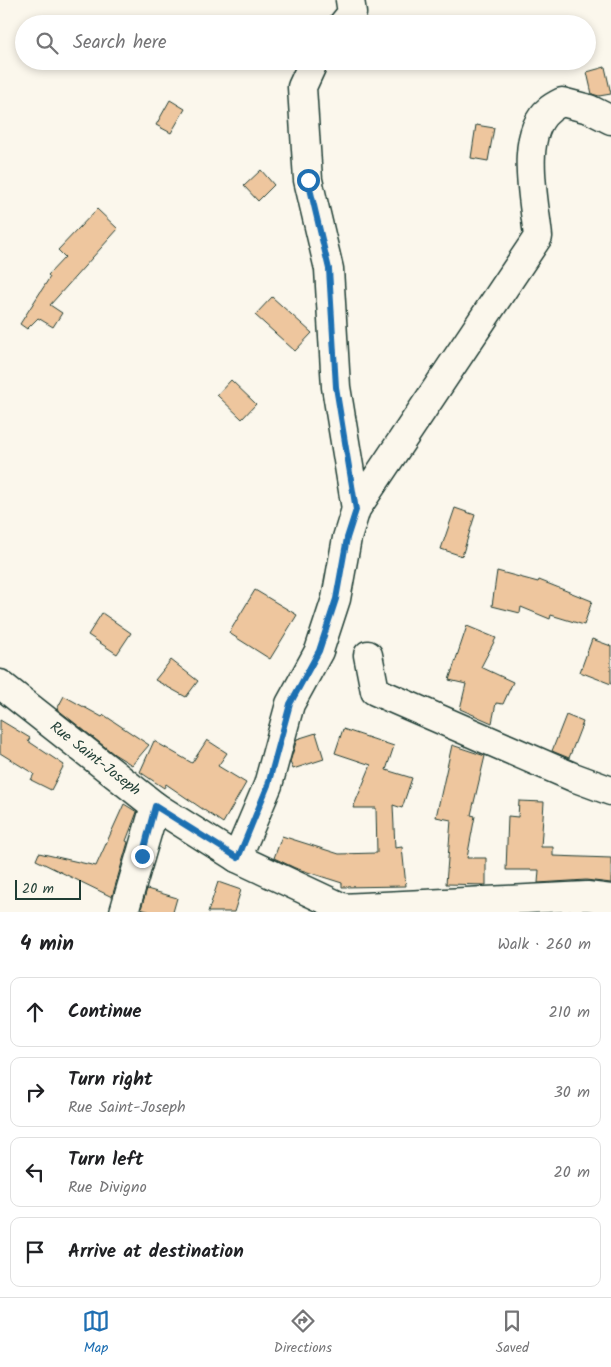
<!DOCTYPE html>
<meta charset="utf-8">
<style>
:root{--surface:#fff;--page:#f6f6f6;--text:#202124;--muted:#757577;--line:#e0e0e0;--accent:#1f6fb2}
body{margin:0;font-family:Kalam,sans-serif;background:var(--page);color:var(--text)}
.scale{position:absolute;left:15px;bottom:12px;width:66px;box-sizing:border-box;padding-left:5px;border:2px solid #1f3d34;border-top:0;font-size:14px;line-height:18px;white-space:nowrap;color:#1f3d34;-webkit-text-stroke:4px #fbf7ec;paint-order:stroke}
.stop{position:absolute;width:15px;height:15px;margin:-11px;border:4px solid #1f6fb2;border-radius:50%;background:#fff}
.stop.end{background:#1f6fb2;border-color:#fff;box-shadow:0 1px 5px #0008}
.list{margin:0;padding:0;list-style:none}
h2{display:flex;justify-content:space-between;align-items:center;height:65px;margin:0;padding:0 20px;font-size:21px}
h2 small{font-size:16px;font-weight:400;color:var(--muted)}
.list li{display:grid;grid-template-columns:32px 1fr auto;gap:15px;align-items:center;box-sizing:border-box;height:70px;margin:0 10px 10px;padding:0 10px;border:1px solid var(--line);border-radius:10px}
.list b{display:block;font-size:19px;white-space:nowrap}
.list p{margin:0;font-size:16px;white-space:nowrap;color:var(--muted)}
.list em{font-size:16px;font-style:normal;color:var(--muted)}
.icon{flex:none;width:28px;height:28px;fill:none;stroke:currentColor;stroke-width:2;stroke-linecap:round;stroke-linejoin:round}
.map{position:relative;flex:none;width:611px;height:912px;overflow:hidden}
.search{position:absolute;background:var(--surface);box-shadow:0 2px 8px #0003;left:15px;right:15px;top:15px;height:55px;display:flex;align-items:center;gap:12px;box-sizing:border-box;padding:0 18px;border-radius:28px;color:var(--muted);font-size:19px}
.sheet{height:385px;background:var(--surface)}
nav{display:flex;justify-content:space-around;align-items:center;box-sizing:border-box;height:70px;border-top:1px solid var(--line);background:var(--surface);font-size:14px;color:var(--muted)}
nav a{display:grid;justify-items:center;gap:2px}
nav .on{color:var(--accent)}
.map>svg:first-child{display:block}
.building{fill:#eec69e;stroke:#1f3d34}
.lines{fill:none;stroke-linecap:round;stroke-linejoin:round}
.minor-casing{stroke:#1f3d34;stroke-width:31}
.minor{stroke:#fbf7ec;stroke-width:28}
.route{stroke:#1f6fb2;stroke-width:6}
.labels{text-anchor:middle;dominant-baseline:central;stroke-width:5;stroke-linejoin:round;paint-order:stroke}
.street-label{font-size:15px;fill:#1f3d34;stroke:#fbf7ec}
</style>
<div class="map">
<svg width="611" height="912" viewBox="0 0 611 912">
<rect width="100%" height="100%" fill="#fbf7ec"/>
<filter id="ink" filterUnits="userSpaceOnUse"><feTurbulence type="fractalNoise" baseFrequency=".02" numOctaves="2"/><feDisplacementMap in="SourceGraphic" scale="10" xChannelSelector="R" yChannelSelector="G"/><feConvolveMatrix kernelMatrix="1 2 1 2 8 2 1 2 1" color-interpolation-filters="sRGB"/></filter>
<g filter="url(#ink)">
<!-- building -->
<g class="building">
<path d="M605 67 611 94 599 96 592 94 587 72Z"/>
<path d="M170 100 185 109 171 133 156 125Z"/>
<path d="M476 125 494 128 488 161 471 158Z"/>
<path d="M261 170 274 185 258 201 244 186Z"/>
<path d="M97 209 118 229 50 305 62 313 53 327 38 318 27 329 20 324 50 277 48 275 65 257 58 250Z"/>
<path d="M272 297 312 333 295 351 255 315Z"/>
<path d="M231 380 256 404 242 419 217 395Z"/>
<path d="M455 508 475 515 462 556 441 549Z"/>
<path d="M497 571 538 582 539 580 592 601 584 625 551 615 550 619 521 607 520 613 492 606Z"/>
<path d="M255 590 297 615 270 659 229 633Z"/>
<path d="M102 613 131 633 117 654 88 635Z"/>
<path d="M467 626 496 638 481 667 513 682 503 704 496 703 492 723 460 709 466 684 449 680Z"/>
<path d="M592 639 611 646V684L580 672Z"/>
<path d="M171 660 198 681 186 697 155 680Z"/>
<path d="M64 696 102 717 104 715 149 745 132 765 114 754 57 709Z"/>
<path d="M566 715 583 722 569 758 552 751Z"/>
<path d="M0 720 30 738 28 741 64 765 51 790 31 780 34 774 0 753Z"/>
<path d="M343 729 394 746 386 770 412 778 402 808 393 805 395 848 402 847 406 886 342 887V883L295 868 274 858 282 836 339 854 377 853 376 808H353L371 765 335 753Z"/>
<path d="M316 733 324 759 293 769 290 762 297 739Z"/>
<path d="M207 740 227 753 218 766 246 783 223 823 166 784 164 788 140 772 154 741 192 763Z"/>
<path d="M452 745 485 756 471 815 475 816 467 858H486V885L446 884 451 820 436 817Z"/>
<path d="M519 801 544 802 541 847H553V856L611 858V883L586 880 538 883 539 870H506L508 816 518 817Z"/>
<path d="M124 804 137 812 126 841 128 842 112 897 36 860 39 853 96 866Z"/>
<path d="M218 882 241 890 234 912H208Z"/>
<path d="M147 889 177 898 173 912H151L141 909Z"/>
</g>
<g class="lines">
<!-- minor casing -->
<g class="minor-casing">
<g id="minor">
<path d="M343 24 352 13 350 0"/>
<path d="M314 61 302 87 308 180 329 269 336 387 356 509"/>
<path d="M368 655 375 691 573 777 611 791"/>
<path d="M0 684 155 806 237 858 352 912"/>
<path d="M237 858 268 785 290 704 319 651 336 599 347 538 356 509 538 237C535 202 518 135 549 110 552 107 558 104 562 102L589 109 611 120"/>
<path d="M342 908 587 896 611 899"/>
<path d="M124 912 155 806"/>
</g>
</g>
<!-- minor -->
<use href="#minor" class="minor"/>
</g>
</g>
<g class="lines" filter="url(#ink)">
<!-- route -->
<path class="route" d="M142 856 155 806 238 858 268 785 290 704 319 651 336 599 347 538 356 510 336 387 329 269 308 180"/>
</g>
<g class="labels">
<!-- street labels -->
<g class="street-label">
<text transform="translate(95 759) rotate(38)">Rue Saint-Joseph</text>
</g>
</g>
</svg>
<div class="scale">20 m</div>
<div class="stop" style="left:308px;top:180px"></div>
<div class="stop end" style="left:142px;top:856px"></div>
<div class="search"><svg class="icon" aria-label="search" viewBox="0 0 24 24"><circle cx="10" cy="10" r="6"/><path d="M15 15l6 6"/></svg>Search here</div>
</div>
<section class="sheet">
<h2>4 min<small>Walk · 260 m</small></h2>
<ul class="list">
<li><svg class="icon" aria-label="ahead" viewBox="0 0 24 24"><path d="M12 20V5M6 11l6-6 6 6"/></svg><div><b>Continue</b></div><em>210 m</em></li>
<li><svg class="icon" aria-label="right" viewBox="0 0 24 24"><path d="M7 20v-9h11M14 6l5 5-5 5"/></svg><div><b>Turn right</b><p>Rue Saint-Joseph</p></div><em>30 m</em></li>
<li><svg class="icon" aria-label="left" viewBox="0 0 24 24"><path d="M17 20v-9H6M10 6l-5 5 5 5"/></svg><div><b>Turn left</b><p>Rue Divigno</p></div><em>20 m</em></li>
<li><svg class="icon" aria-label="arrive" viewBox="0 0 24 24"><path d="M6 21V4h12l-3 4 3 4H6"/></svg><div><b>Arrive at destination</b></div></li>
</ul>
</section>
<nav>
<a class="on"><svg class="icon" aria-label="map" viewBox="0 0 24 24"><path d="M3 6l6-2 6 2 6-2v14l-6 2-6-2-6 2zM9 4v14M15 6v14"/></svg>Map</a>
<a><svg class="icon" aria-label="directions" viewBox="0 0 24 24"><path d="M12 3l9 9-9 9-9-9zM9 14v-3h6M13 9l2 2-2 2"/></svg>Directions</a>
<a><svg class="icon" aria-label="saved" viewBox="0 0 24 24"><path d="M7 4h10v16l-5-4-5 4z"/></svg>Saved</a>
</nav>
